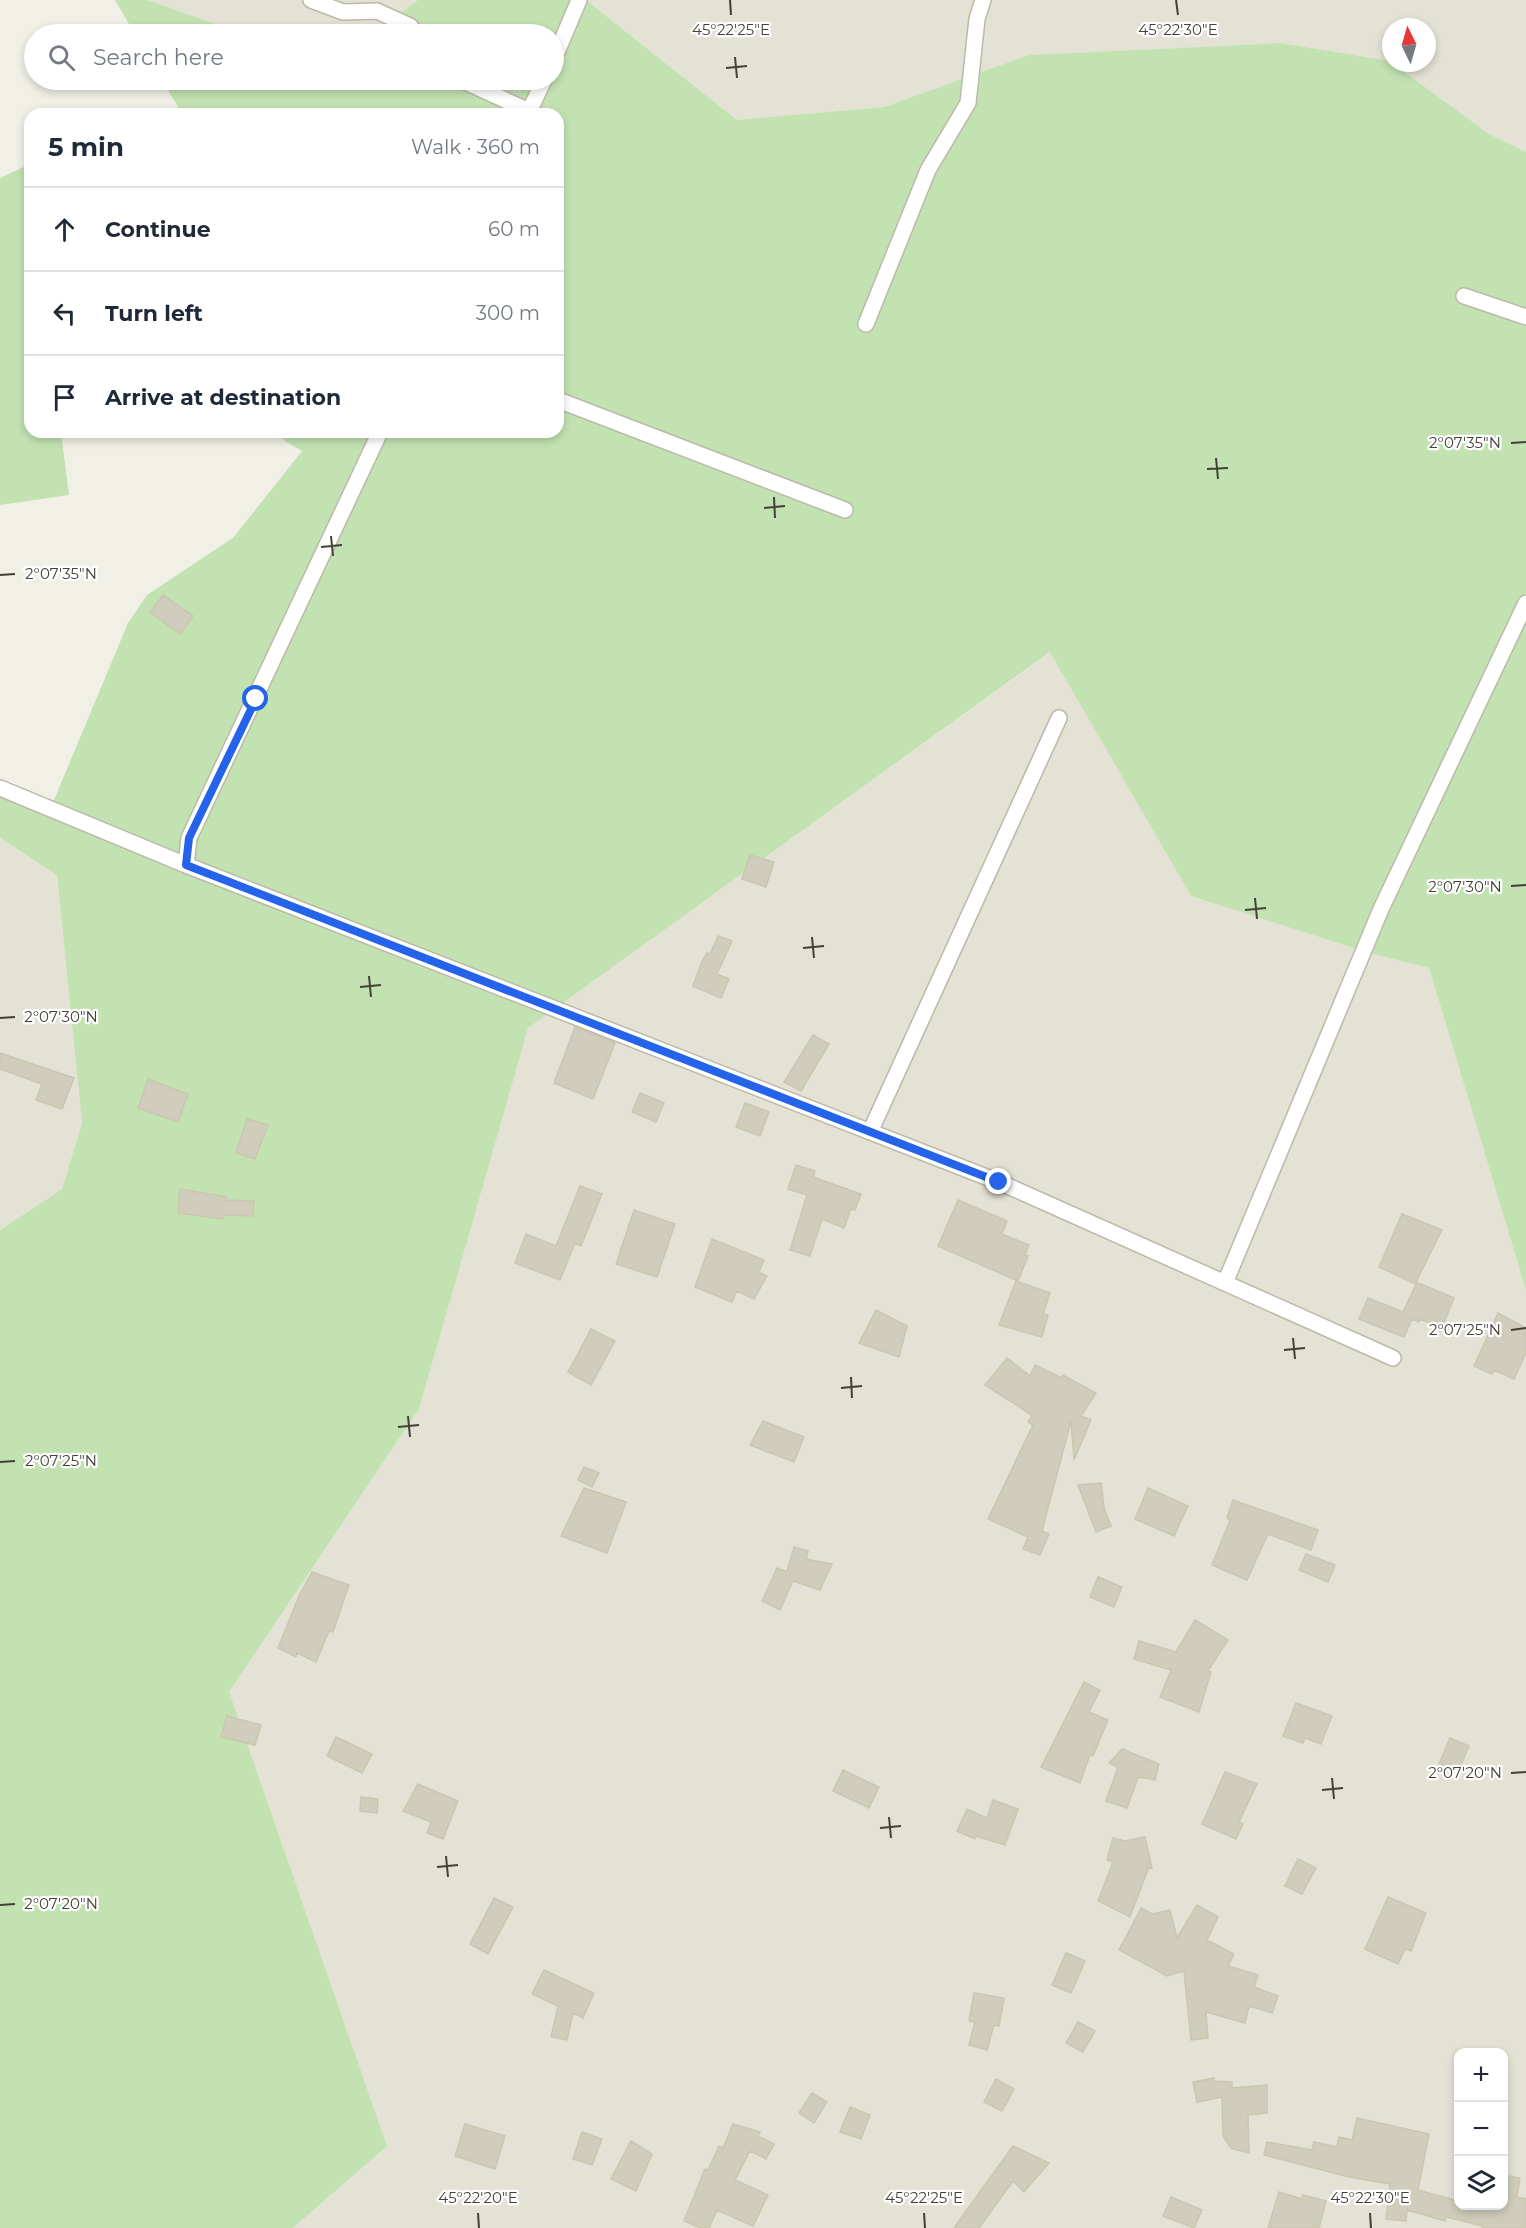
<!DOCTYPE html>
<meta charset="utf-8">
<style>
:root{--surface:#fff;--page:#f6f6f7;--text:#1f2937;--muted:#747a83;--line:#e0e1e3}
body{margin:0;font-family:Montserrat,sans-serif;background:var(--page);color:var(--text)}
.controls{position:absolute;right:18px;bottom:18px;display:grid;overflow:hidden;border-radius:12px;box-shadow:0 3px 9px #0003}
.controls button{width:54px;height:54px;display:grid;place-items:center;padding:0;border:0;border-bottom:2px solid var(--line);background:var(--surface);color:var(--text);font:30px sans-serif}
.compass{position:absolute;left:1382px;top:18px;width:54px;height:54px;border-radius:50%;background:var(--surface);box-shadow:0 3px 9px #0003;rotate:355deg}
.stop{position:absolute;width:18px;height:18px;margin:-14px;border:4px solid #2563eb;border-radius:50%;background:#fff}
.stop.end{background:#2563eb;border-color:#fff;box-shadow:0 2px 6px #0008}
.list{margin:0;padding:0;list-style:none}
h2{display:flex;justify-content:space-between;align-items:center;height:78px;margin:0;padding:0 24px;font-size:26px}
h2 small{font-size:20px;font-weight:400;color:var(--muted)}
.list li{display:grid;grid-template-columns:39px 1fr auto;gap:18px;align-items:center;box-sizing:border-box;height:84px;padding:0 24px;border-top:2px solid var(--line)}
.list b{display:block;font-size:22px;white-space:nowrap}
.list em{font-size:20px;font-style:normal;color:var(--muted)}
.icon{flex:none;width:33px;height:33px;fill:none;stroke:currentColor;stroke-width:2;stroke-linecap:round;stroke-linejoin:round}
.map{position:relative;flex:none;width:1526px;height:2228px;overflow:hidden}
.search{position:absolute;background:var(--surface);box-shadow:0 3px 9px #0003;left:24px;top:24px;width:540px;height:66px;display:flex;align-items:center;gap:15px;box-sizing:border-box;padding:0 21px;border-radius:33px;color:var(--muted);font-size:22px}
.panel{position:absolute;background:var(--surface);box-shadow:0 3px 9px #0003;left:24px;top:108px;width:540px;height:330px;border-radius:18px}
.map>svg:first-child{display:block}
.residential{fill:#e4e2d4;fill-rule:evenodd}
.green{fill:#c3e2b2}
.building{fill:#d1cdbc;stroke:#cbc6b0;stroke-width:1.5}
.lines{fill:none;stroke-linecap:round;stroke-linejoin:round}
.minor-casing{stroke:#bbb9a9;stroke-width:18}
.minor{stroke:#fff;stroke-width:15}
.route{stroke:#2563eb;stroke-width:8}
.ticks{fill:none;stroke:#434036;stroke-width:2}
.ticks-label{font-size:15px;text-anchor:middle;fill:#434036;stroke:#fff;stroke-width:4.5;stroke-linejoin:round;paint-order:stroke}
</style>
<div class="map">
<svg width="1526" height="2228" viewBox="0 0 1526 2228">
<rect width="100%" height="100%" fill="#f1f0e6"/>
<!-- residential -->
<path class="residential" d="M148 0H418L371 34H243Z
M586 0H1526V152L1489 134 1393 63H1427V27H1391V62L1280 43 1030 55 884 107 737 120Z
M1051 652 1191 896 1369 953 1429 968 1523 1279 1526 1290V2228H293L387 2146 228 1693 419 1409 527 1028ZM1458 2052H1504V2206H1458Z
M0 838 57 875 82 1123 62 1189 0 1230Z"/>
<!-- green -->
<path class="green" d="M115 0H148L243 34H135Z
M418 0H586L737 120 884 107 1029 55 1280 43 1390 61 1489 134 1526 152V1290L1429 968 1369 953 1191 896 1050 652 528 1028 419 1409 229 1692 387 2146 293 2228H0V1230L62 1189 82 1123 57 875 0 838V796L36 805 54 800 128 623 147 595 233 538 302 451 283 440 286 432H558V114H170L178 107 162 80H554V34H371Z
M30 164V432H61L69 495 0 505V178Z"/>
<!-- building -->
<path class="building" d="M163 595 193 616 180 634 150 612Z
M750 855 774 862 766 887 742 879Z
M718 936 732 941 717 974 729 979 721 998 693 986 702 961 707 953 710 954Z
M575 1027 615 1043 593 1099 554 1083Z
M813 1035 829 1044 801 1091 784 1082Z
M0 1053 74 1078 62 1109 36 1100 42 1084 0 1069Z
M148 1079 188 1094 178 1122 138 1108Z
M640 1093 664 1103 656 1122 632 1112Z
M745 1103 769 1112 760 1136 736 1127Z
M247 1119 268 1125 255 1159 236 1153Z
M796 1165 815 1171 813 1177 861 1194 855 1210 851 1209 844 1228 822 1219 810 1256 790 1250 807 1195 788 1189Z
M580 1186 602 1194 581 1246 575 1243 560 1280 515 1263 526 1234 556 1246Z
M180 1189 226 1197V1200L254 1201 253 1216 224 1215 223 1219 178 1213Z
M958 1200 1007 1221 1002 1234 1029 1245 1025 1255 1028 1256 1018 1281 938 1246Z
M634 1210 675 1224 657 1277 616 1264Z
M1402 1214 1442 1230 1416 1282 1454 1298 1442 1328 1420 1319 1419 1322 1412 1319 1404 1337 1359 1319 1368 1298 1403 1312 1416 1284 1379 1267Z
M712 1239 764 1260 759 1272 767 1276 754 1299 737 1291 732 1302 695 1287Z
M1016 1281 1050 1293 1043 1314 1048 1315 1042 1337 999 1325Z
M876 1310 907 1326 899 1357 859 1343Z
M1498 1313 1526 1328V1353L1514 1379 1494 1370 1492 1374 1474 1366Z
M591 1329 615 1341 591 1385 568 1372Z
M1007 1358 1030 1376 1035 1365 1062 1378 1063 1375 1096 1393 1081 1416 1091 1420 1074 1460 1071 1421 1042 1531 1049 1534 1040 1555 1023 1549 1028 1537 988 1519 1033 1425 1028 1422 1032 1415 985 1385Z
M763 1421 804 1437 794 1462 750 1445Z
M584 1467 599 1473 592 1487 578 1480Z
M1101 1483 1104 1508 1111 1526 1096 1532 1078 1485Z
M584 1488 626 1502 607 1553 561 1536Z
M1148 1488 1188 1506 1174 1536 1135 1519Z
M1233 1500 1318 1530 1311 1550 1268 1534 1247 1580 1212 1565 1230 1520 1227 1518Z
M794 1547 808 1551 806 1559 832 1564 820 1590 793 1581 780 1610 762 1601 777 1568 787 1572Z
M1306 1554 1335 1565 1328 1582 1299 1570Z
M312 1572 349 1585 333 1632 329 1631 316 1662 297 1653 296 1657 278 1648 299 1596Z
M1098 1577 1122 1587 1114 1607 1090 1597Z
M1195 1620 1228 1640 1208 1671 1211 1672 1199 1712 1160 1697 1171 1670 1134 1659 1139 1641 1176 1652Z
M1084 1682 1100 1690 1089 1712 1108 1720 1093 1756 1090 1755 1080 1783 1041 1767Z
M1296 1703 1332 1716 1321 1744 1305 1738 1303 1743 1283 1736Z
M227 1716 261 1725 255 1745 221 1737Z
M336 1737 372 1754 362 1773 327 1756Z
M1450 1738 1469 1746 1458 1772 1439 1764Z
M1122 1749 1159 1764 1155 1780 1138 1777 1127 1808 1106 1801 1118 1767 1109 1763Z
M843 1770 879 1787 869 1808 833 1791Z
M1225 1772 1257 1784 1239 1822 1243 1824 1236 1839 1202 1824Z
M418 1784 458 1801 443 1839 427 1833 431 1822 403 1811Z
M361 1797 378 1799 377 1813 360 1811Z
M993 1800 1018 1809 1005 1845 976 1836 975 1839 957 1831 967 1809 987 1818Z
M1145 1837 1152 1868 1148 1869 1130 1917 1098 1901 1113 1862 1107 1860 1113 1838 1125 1841Z
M1298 1859 1316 1868 1302 1894 1285 1886Z
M1388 1897 1426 1913 1411 1951 1405 1949 1398 1964 1365 1949Z
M494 1898 513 1907 488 1954 470 1944Z
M1197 1905 1218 1917 1207 1940 1234 1954 1228 1966 1258 1975 1254 1987 1278 1996 1272 2013 1249 2006 1245 2023 1206 2012 1208 2038 1191 2040 1184 1971 1167 1976 1119 1950 1141 1908 1152 1914 1170 1910 1177 1938Z
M1066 1953 1085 1961 1071 1993 1052 1985Z
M544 1970 594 1993 583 2018 573 2013 567 2040 551 2037 558 2006 532 1994Z
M974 1993 1004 1998 999 2026 994 2025 987 2050 969 2045 975 2022 969 2021Z
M1078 2022 1095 2031 1083 2052 1066 2043Z
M1214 2078V2081L1232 2082V2088L1267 2085V2113L1248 2115 1249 2153 1231 2148 1223 2136 1222 2097 1197 2102 1193 2082Z
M996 2079 1014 2089 1002 2111 984 2102Z
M812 2093 827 2102 814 2123 799 2113Z
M850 2107 870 2115 861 2139 840 2132Z
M1357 2118 1429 2134 1418 2190 1458 2201V2205H1503V2175L1520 2178 1517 2197 1526 2199V2228H1483V2226L1446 2217 1445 2221 1407 2210 1406 2221 1386 2219 1390 2184 1349 2177 1264 2155 1267 2142 1312 2150 1314 2142 1337 2147 1339 2137 1352 2140Z
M465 2124 505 2136 495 2169 455 2156Z
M733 2124 760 2132 758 2136 774 2144 766 2159 750 2151 735 2180 768 2195 753 2226 717 2210 709 2228H701L684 2221 705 2169 708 2170 719 2146 723 2148Z
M582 2132 602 2139 592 2165 573 2159Z
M631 2141 652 2154 636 2191 611 2179Z
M1013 2146 1049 2163 1024 2192 1013 2181 979 2228H954Z
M1279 2192 1302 2199 1303 2195 1326 2201 1319 2228H1268Z
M1171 2197 1202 2210 1194 2228 1163 2216Z"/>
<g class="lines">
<defs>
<path id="minor" d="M311 0 343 12 377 11 410 26 416 34
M554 59 579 0
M461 80 529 111
M528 114 544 80
M1464 296 1526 317
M866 324 928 170 968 103 977 19 983 0
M558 400 845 510
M380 432 189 838 186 865 999 1182 1393 1358
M0 788 186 865
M870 1132 1059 718
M1225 1283 1381 909 1526 603"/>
</defs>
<!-- minor casing -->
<use href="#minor" class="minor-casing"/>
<!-- minor -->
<use href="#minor" class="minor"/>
</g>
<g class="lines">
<!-- route -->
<path class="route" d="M256 699 189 838 186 865 999 1182"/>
</g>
<!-- ticks -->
<path class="ticks" d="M730 0 731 15M1176 0 1178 15M735 57 737 78M726 68 747 66M1511 443 1526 442M1216 458 1218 479M1207 469 1228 468M774 497 775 518M764 508 785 506M331 536 333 556M321 547 342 545M0 575 15 574M1511 886 1526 885M1255 898 1257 919M1245 910 1266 908M812 937 814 958M803 948 824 946M369 976 371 997M360 987 381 985M0 1018 15 1017M1511 1330 1526 1328M1293 1338 1295 1359M1284 1350 1305 1348M851 1377 852 1398M841 1388 862 1386M408 1416 410 1437M398 1427 419 1425M0 1462 15 1461M1511 1773 1526 1772M1332 1778 1334 1799M1322 1790 1343 1788M889 1817 891 1838M880 1828 901 1826M446 1856 448 1877M437 1867 458 1865M0 1905 15 1904M478 2213 479 2228M924 2213 925 2228M1370 2213 1371 2228"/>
<g class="ticks-label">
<text x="731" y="35">45°22'25"E</text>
<text x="1178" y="35">45°22'30"E</text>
<text x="1465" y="448">2°07'35"N</text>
<text x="61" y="579">2°07'35"N</text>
<text x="1465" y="892">2°07'30"N</text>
<text x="61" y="1022">2°07'30"N</text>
<text x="1465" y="1335">2°07'25"N</text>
<text x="61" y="1466">2°07'25"N</text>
<text x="1465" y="1778">2°07'20"N</text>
<text x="61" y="1909">2°07'20"N</text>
<text x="478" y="2203">45°22'20"E</text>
<text x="924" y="2203">45°22'25"E</text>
<text x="1370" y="2203">45°22'30"E</text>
</g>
</svg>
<div class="controls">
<button>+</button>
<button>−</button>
<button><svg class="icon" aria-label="layers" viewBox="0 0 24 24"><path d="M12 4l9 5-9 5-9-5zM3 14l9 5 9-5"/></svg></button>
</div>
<svg class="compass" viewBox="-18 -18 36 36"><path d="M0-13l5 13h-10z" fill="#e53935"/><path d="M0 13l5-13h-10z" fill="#747a83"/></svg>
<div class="stop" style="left:256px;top:699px"></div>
<div class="stop end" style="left:999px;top:1182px"></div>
<div class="search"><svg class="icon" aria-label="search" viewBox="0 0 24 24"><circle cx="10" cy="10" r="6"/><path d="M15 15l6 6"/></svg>Search here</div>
<section class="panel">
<h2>5 min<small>Walk · 360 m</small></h2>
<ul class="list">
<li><svg class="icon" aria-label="ahead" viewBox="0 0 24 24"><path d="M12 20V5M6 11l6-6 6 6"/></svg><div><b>Continue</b></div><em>60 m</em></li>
<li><svg class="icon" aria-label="left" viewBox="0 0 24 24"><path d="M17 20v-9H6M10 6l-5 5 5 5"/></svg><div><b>Turn left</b></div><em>300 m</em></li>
<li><svg class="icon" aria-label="arrive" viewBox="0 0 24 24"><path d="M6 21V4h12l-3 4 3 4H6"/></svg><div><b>Arrive at destination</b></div></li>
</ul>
</section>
</div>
